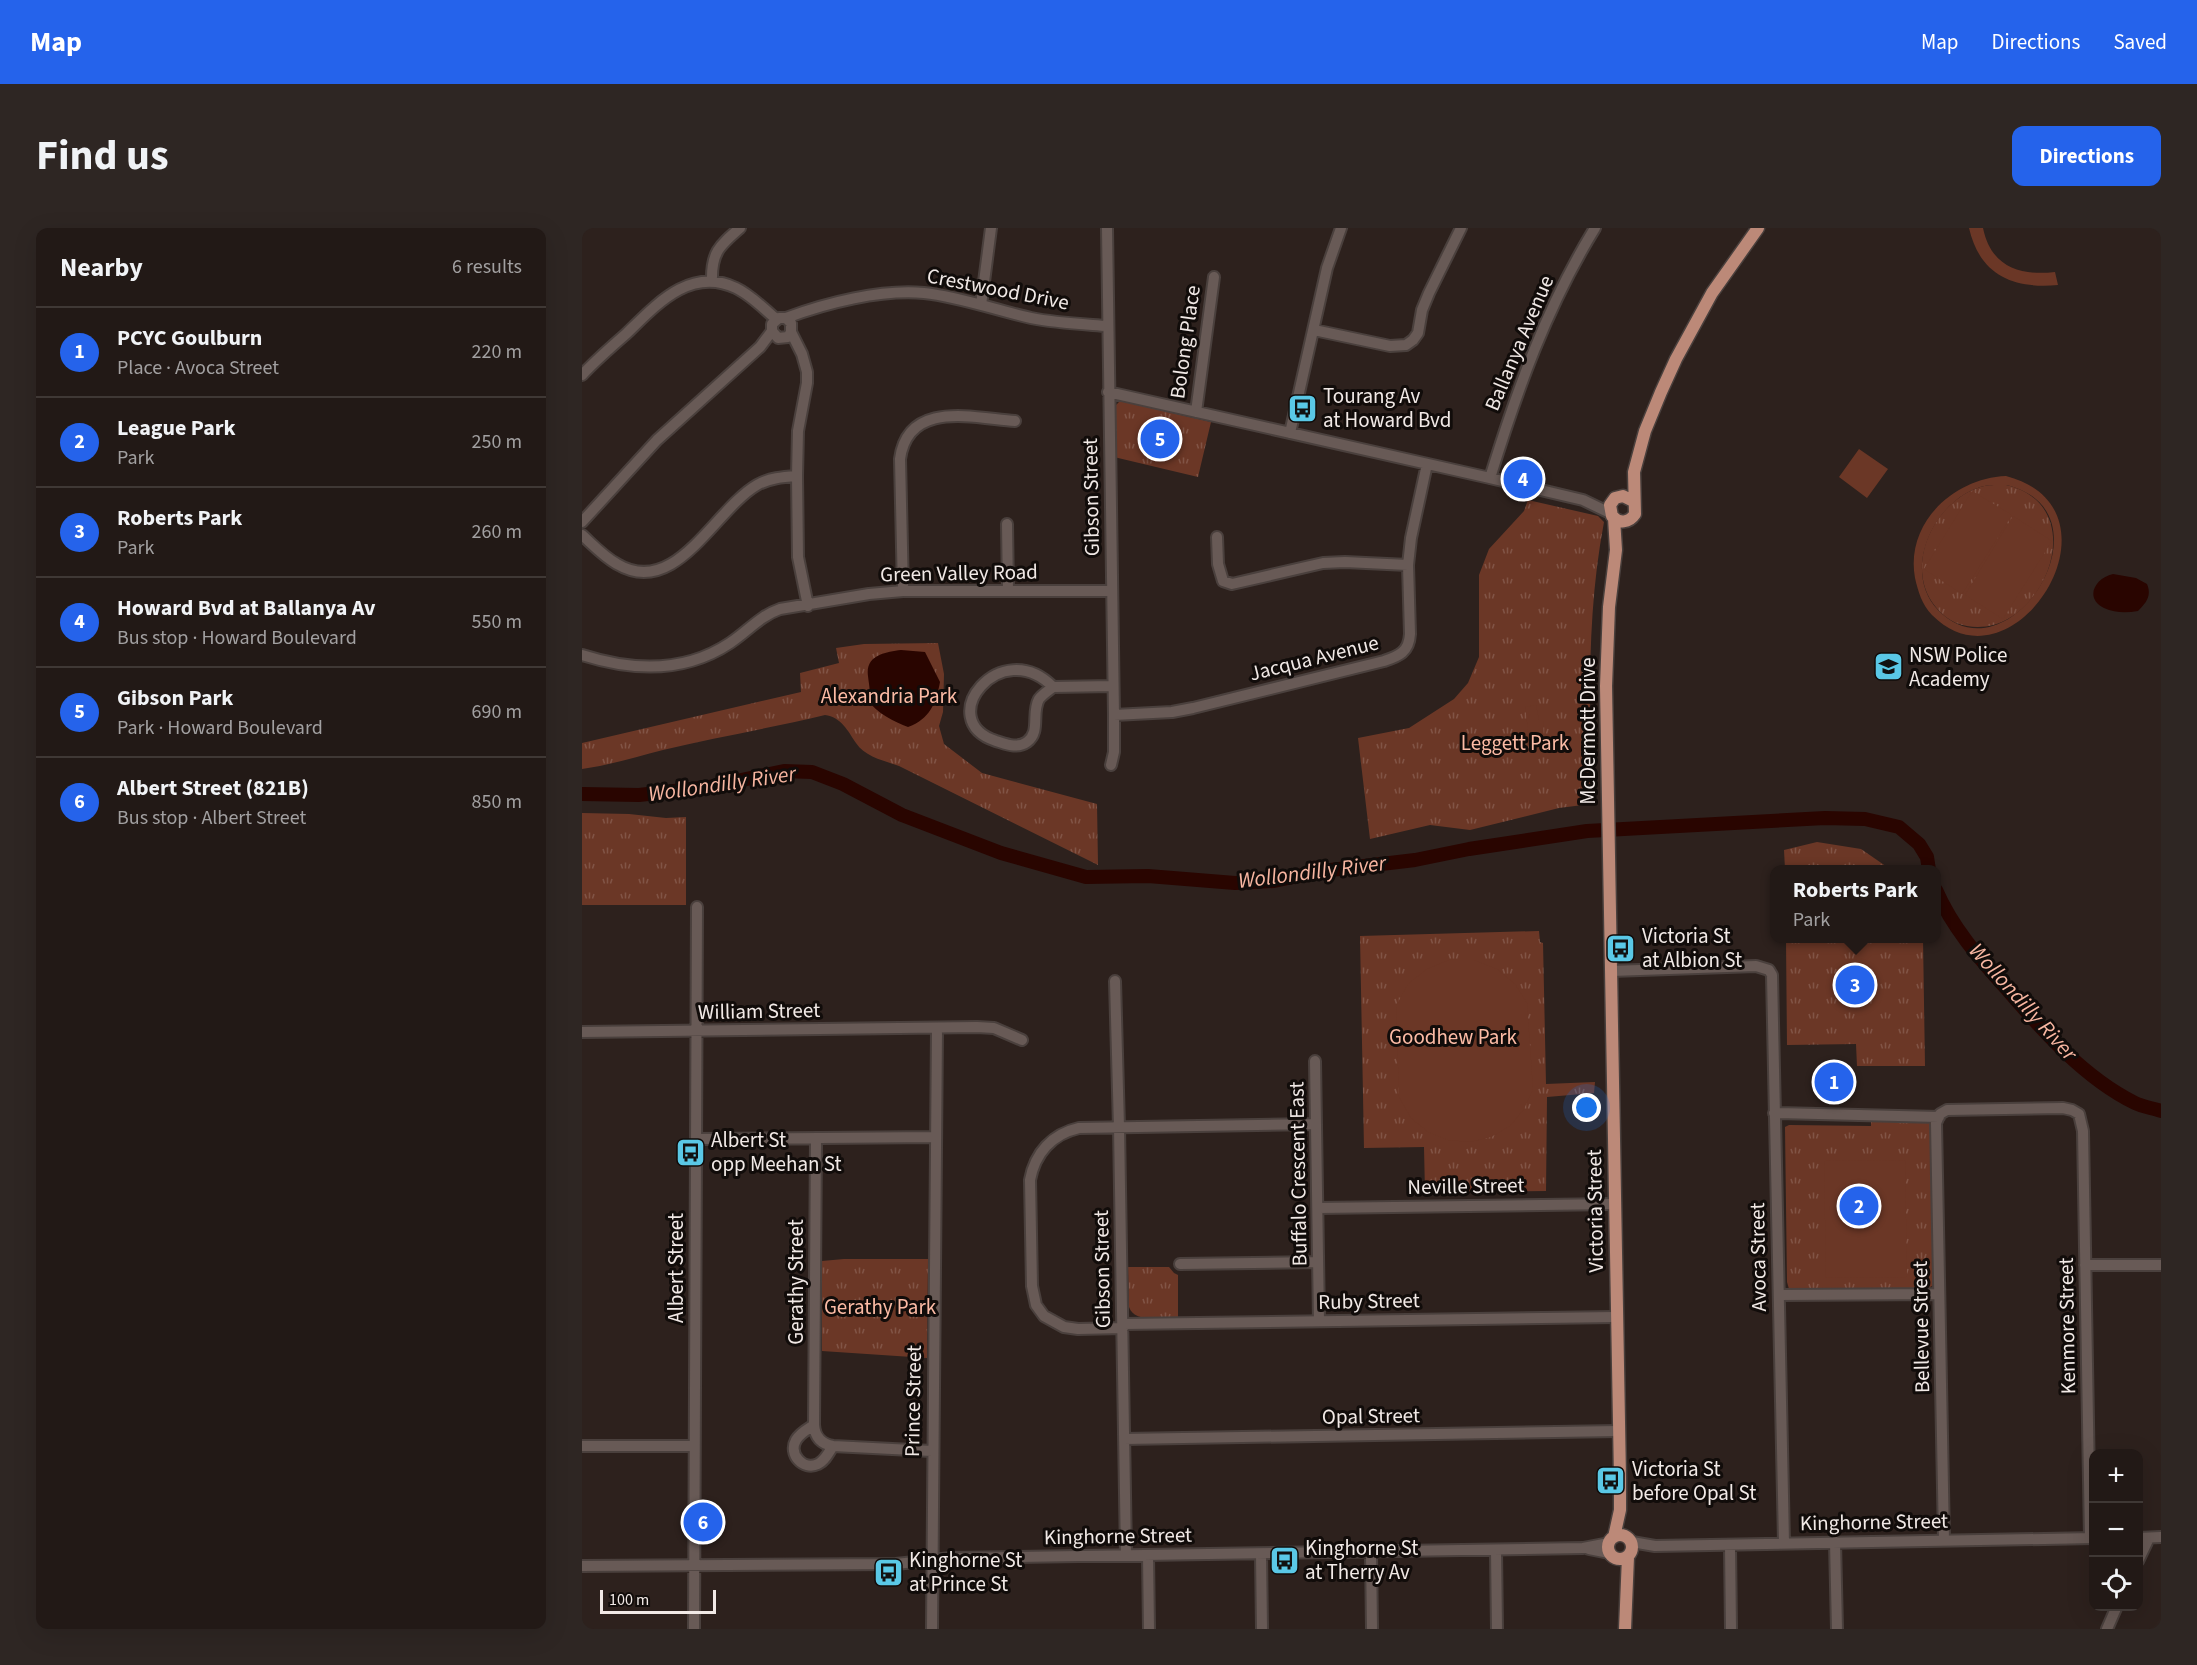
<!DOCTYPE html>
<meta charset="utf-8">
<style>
:root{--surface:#221916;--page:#2e2623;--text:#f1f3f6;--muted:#a2a0a1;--line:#3f3835;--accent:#2563eb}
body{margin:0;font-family:"Source Sans 3",sans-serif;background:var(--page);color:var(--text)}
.controls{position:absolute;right:18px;bottom:18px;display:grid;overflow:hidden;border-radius:12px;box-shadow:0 6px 24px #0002}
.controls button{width:54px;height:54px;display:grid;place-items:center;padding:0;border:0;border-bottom:2px solid var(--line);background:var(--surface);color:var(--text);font:30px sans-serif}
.scale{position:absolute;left:18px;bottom:15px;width:116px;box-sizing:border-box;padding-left:6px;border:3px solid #f1e9e6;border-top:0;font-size:16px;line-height:21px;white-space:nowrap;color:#f1e9e6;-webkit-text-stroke:4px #110c0a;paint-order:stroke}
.you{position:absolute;left:1005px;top:880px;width:21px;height:21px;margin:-15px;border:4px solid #fff;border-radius:50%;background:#1a73e8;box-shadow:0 0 0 9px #1a73e833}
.badge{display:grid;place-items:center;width:39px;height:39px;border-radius:50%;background:var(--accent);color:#fff;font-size:20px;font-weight:700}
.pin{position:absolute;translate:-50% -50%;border:3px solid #fff;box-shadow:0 2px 6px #0006}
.popup{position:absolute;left:1188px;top:637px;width:171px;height:78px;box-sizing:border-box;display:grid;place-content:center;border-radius:12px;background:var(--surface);filter:drop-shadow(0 2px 4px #0005);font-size:20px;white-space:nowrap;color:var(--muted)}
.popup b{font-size:22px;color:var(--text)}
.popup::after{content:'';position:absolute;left:50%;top:100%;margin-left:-12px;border:12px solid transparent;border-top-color:var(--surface)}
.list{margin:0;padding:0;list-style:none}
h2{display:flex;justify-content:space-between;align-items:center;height:78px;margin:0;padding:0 24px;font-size:26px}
h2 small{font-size:20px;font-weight:400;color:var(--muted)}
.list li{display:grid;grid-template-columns:39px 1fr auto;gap:18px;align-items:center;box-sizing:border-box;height:90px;padding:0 24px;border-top:2px solid var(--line)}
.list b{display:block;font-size:22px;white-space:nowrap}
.list p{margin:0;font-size:20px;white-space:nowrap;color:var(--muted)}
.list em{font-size:20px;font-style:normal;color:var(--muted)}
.icon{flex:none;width:33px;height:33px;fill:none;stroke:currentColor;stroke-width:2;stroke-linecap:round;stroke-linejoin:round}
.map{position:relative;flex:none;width:1579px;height:1401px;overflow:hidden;border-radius:12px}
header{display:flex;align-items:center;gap:36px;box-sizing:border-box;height:84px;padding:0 30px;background:var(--accent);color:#fff}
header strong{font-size:28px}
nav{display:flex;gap:33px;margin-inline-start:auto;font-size:21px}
.intro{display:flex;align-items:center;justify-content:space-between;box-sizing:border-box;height:144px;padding:0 36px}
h1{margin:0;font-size:42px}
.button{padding:15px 27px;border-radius:12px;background:var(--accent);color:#fff;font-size:21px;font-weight:700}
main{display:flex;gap:36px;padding:0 36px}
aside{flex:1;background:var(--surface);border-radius:12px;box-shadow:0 6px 24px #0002}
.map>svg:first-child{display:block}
.grass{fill:url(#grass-tufts)}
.garden{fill:#6b3726;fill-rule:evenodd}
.water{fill:#290500}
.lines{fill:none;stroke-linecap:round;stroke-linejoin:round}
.river{stroke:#290500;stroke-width:14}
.minor-casing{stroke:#4a403d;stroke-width:14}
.major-casing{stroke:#4a403d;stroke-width:15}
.minor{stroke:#685a56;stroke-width:10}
.major{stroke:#bc8978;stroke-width:12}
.labels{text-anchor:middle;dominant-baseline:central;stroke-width:6;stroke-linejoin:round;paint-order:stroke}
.street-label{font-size:21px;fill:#f1e9e6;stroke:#110c0a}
.poi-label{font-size:21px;fill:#f1e9e6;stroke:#110c0a;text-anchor:start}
.park-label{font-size:21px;fill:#fcbba5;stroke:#110c0a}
.water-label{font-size:22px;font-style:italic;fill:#f8b6a1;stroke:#110c0a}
</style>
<header>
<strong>Map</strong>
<nav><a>Map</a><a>Directions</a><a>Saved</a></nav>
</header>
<div class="intro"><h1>Find us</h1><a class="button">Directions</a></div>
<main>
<aside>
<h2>Nearby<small>6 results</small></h2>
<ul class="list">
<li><span class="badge">1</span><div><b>PCYC Goulburn</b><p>Place · Avoca Street</p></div><em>220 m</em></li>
<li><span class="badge">2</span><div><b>League Park</b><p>Park</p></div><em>250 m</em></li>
<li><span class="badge">3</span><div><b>Roberts Park</b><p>Park</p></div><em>260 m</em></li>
<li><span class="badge">4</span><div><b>Howard Bvd at Ballanya Av</b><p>Bus stop · Howard Boulevard</p></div><em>550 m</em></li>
<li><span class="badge">5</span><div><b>Gibson Park</b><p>Park · Howard Boulevard</p></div><em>690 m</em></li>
<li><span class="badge">6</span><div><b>Albert Street (821B)</b><p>Bus stop · Albert Street</p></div><em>850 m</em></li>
</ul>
</aside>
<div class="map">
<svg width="1579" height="1401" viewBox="0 0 1579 1401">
<defs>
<pattern id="grass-tufts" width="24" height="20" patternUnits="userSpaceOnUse" patternTransform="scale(1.5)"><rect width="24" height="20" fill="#6b3726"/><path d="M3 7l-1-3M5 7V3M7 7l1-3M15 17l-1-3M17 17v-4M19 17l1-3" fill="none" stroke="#815446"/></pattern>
</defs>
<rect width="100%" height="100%" fill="#2d211d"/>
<!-- grass -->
<path class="grass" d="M537 174H543L629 194 616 249 532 229V179Z
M1424 257C1519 279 1454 425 1374 395 1365 391 1356 383 1350 374 1324 335 1352 277 1393 261 1403 256 1413 257 1424 257Z
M946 272 1016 288 1022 294C1004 389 1008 480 1009 576L977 580 888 602 848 597 788 611 776 510 827 500 872 471 886 455 897 429V347L907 321 942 283Z
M356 415 362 446 361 484 357 498 362 516 400 545 515 576 516 637 317 538C303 533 283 529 274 515 266 503 259 489 243 487 189 500 135 509 81 522 54 529 28 537 0 541V515L219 464 218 445 257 435 254 420 282 416Z
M0 585 47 586 84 590 104 589V677H0Z
M1235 614 1279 621 1308 641H1203L1202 622Z
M957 703 958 714 961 715 964 856 1013 854 1012 865 965 869 964 963 843 964 842 919 782 920 778 708Z
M1204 711H1341L1343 838H1275L1274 816 1205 817Z
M1289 890 1350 892 1352 1053 1350 1058 1342 1062 1214 1064 1207 1061 1205 1054 1203 899 1207 897 1289 898Z
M262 1031H346L345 1130 240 1123V1033Z
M546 1039H587L592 1045 596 1047V1089C581 1089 553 1096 547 1079Z"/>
<!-- garden -->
<path class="garden" d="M1387 0H1401C1409 39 1438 48 1473 44L1476 57C1432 61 1398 48 1387 0Z
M1277 221 1306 241 1285 270 1257 249Z
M1424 248C1551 281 1432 470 1350 387 1340 377 1336 363 1333 350 1323 295 1372 250 1424 248ZM1424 257C1535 283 1428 456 1356 382 1320 344 1350 278 1393 261 1403 256 1413 257 1424 257Z
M1390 263 1430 287 1380 366 1342 341Z
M1431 288 1470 313 1421 391 1383 367Z
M954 477 957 492H961L962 515 958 517 949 515C944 502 946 492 943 479Z
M867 732H892L915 741 933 756 945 775 951 861 942 881 928 898 909 909 888 914 866 912 846 904 829 890 817 869 814 778 826 756 845 741Z
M1323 932 1325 1049 1244 1050 1242 933Z"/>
<!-- water -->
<path class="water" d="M1531 346 1554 350 1565 356C1570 368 1564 375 1556 383 1544 385 1533 385 1522 380 1502 370 1513 350 1531 346Z
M319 422 343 424 358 454C354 475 348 491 326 499 313 494 294 485 286 472 289 462 287 458 286 448 283 427 304 424 319 422Z"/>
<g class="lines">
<!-- river -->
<path class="river" d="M0 566 57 567 127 559 202 543 230 544 261 556 320 587 419 625 504 649 566 648 653 655 692 653 740 643 833 632 887 621 1005 603 1243 590 1283 591 1317 599 1337 616 1345 629 1347 642
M1354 662C1370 699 1397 730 1423 759 1459 801 1502 850 1553 875 1561 879 1571 880 1579 883"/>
<defs>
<path id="minor" d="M525 0 532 487V524L529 537
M130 54C129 25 137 18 158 0
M399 77 409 0
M204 90C244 75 299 61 342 65 379 69 413 82 449 90 474 95 500 96 526 98
M732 102 808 118 824 117 831 112 836 105 840 82 847 65 879 0
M209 104 206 109 196 110 190 103V96L197 90H204L209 95V104L220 126 225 144V155L216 203 215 248 216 329 226 378
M0 147C14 132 29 119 44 106 74 77 108 38 154 60 169 67 182 81 194 91
M526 164 908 250 1001 272 1028 285
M614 184 632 49
M708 205 745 40 759 0
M908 250C935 162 965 78 1013 0
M0 294 75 212 178 119 190 103
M425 296 426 363
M0 307C11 317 22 329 35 336 94 371 132 282 175 257 187 250 201 249 215 248
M635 309 636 336 641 353 650 356 741 335 763 334 826 337
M321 363 318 231C326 172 391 190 433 193
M0 427C50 443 103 445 148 415 166 403 178 388 198 381L287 366 321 363H530
M471 459C466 463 461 466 457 471 449 485 459 504 445 514 435 521 424 516 414 513 350 492 419 406 471 459L531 458
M532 487 590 484 611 480 802 433C817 428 827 424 828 406L826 337 829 310 845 236
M1029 743 1174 738 1187 742 1190 747 1202 1315
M533 753 537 899 544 1327
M0 804 395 799 412 800 440 812
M733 833 737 1093
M1192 885 1357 889
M234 910 232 1197C233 1210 240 1216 251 1218L350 1223
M114 911 353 909
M736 980 1033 976
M598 1036 736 1034
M1503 1037H1579
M1197 1067 1357 1066
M541 1096 1034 1089
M541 1100 496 1101 482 1099 462 1088 454 1077 450 1058 448 952C453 925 470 906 497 900L734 896
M232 1197C226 1201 218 1205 214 1212 206 1226 221 1243 236 1236 243 1233 247 1224 251 1218
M542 1211 1036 1203
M0 1218H112
M1556 1310 1579 1309
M1362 1312 1354 895 1358 886 1365 882 1481 880 1490 882 1497 886 1501 903 1508 1310
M1050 1314 1073 1318 1512 1310
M1253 1314 1255 1401
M1148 1317 1149 1401
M1007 1321 1027 1325
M914 1322 915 1401
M789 1324 790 1401
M679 1326 680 1401
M566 1327 567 1401
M1556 1333 1567 1310
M0 1338 314 1336 369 1330 1001 1320 1027 1315
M112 1401 115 679
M350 1401 355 801
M1525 1401 1535 1378"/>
<path id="major" d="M1051 273 1041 268 1033 270 1028 277 1030 288C1037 296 1047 295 1053 286L1052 244 1063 203 1079 164 1094 131 1130 65 1176 0
M1032 290 1034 322 1027 379 1024 458 1038 1250V1282L1032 1309
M1026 1319a12 12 0 1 1 24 0a12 12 0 1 1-24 0Z
M1043 1401 1046 1329"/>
</defs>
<!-- minor casing -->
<use href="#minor" class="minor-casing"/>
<!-- major casing -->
<use href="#major" class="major-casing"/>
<!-- minor -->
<use href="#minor" class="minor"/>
<!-- major -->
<use href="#major" class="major"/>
</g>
<!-- icons -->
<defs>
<symbol id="bus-square" viewBox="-11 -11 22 22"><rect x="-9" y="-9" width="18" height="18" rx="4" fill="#5ac8e6" stroke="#110c0a"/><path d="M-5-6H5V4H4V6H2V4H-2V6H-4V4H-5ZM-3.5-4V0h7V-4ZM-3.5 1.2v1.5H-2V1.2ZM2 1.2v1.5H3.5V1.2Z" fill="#111"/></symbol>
<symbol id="university-square" viewBox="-11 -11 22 22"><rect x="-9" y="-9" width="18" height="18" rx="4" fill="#5ac8e6" stroke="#110c0a"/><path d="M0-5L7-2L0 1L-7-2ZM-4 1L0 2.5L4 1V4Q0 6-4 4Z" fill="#111"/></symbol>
</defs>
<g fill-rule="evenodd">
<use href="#bus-square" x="704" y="164" width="33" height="33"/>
<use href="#university-square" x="1290" y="422" width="33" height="33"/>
<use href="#bus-square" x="1022" y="704" width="33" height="33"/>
<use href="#bus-square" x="92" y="908" width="33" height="33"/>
<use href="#bus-square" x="1012" y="1236" width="33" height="33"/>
<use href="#bus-square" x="686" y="1316" width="33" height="33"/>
<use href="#bus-square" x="290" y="1328" width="33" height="33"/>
</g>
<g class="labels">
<!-- street labels -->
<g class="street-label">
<text transform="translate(416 61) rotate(11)">Crestwood Drive</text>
<text transform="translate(603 114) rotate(-82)">Bolong Place</text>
<text transform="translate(937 115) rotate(-67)">Ballanya Avenue</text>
<text transform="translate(509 269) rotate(-91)">Gibson Street</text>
<text transform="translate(377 345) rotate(-1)">Green Valley Road</text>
<text transform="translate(732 430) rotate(-14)">Jacqua Avenue</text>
<text transform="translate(1006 503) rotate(-90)">McDermott Drive</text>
<text transform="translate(177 783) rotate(-1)">William Street</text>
<text transform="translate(716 946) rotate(-91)">Buffalo Crescent East</text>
<text transform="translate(884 958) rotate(-1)">Neville Street</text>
<text transform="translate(1013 983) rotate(-91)">Victoria Street</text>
<text transform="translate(1176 1029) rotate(-91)">Avoca Street</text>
<text transform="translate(94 1040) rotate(-90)">Albert Street</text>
<text transform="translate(520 1041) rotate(-91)">Gibson Street</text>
<text transform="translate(214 1054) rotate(-90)">Gerathy Street</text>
<text transform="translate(787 1073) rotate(-1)">Ruby Street</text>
<text transform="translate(1485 1098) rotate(-91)">Kenmore Street</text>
<text transform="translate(1339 1099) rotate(-91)">Bellevue Street</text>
<text transform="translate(331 1173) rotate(-89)">Prince Street</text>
<text transform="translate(789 1188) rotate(-1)">Opal Street</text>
<text transform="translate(1292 1294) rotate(-1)">Kinghorne Street</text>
<text transform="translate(536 1308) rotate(-1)">Kinghorne Street</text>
</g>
<!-- poi labels -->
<g class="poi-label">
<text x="741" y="168">Tourang Av<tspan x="741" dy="24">at Howard Bvd</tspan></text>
<text x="1327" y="427">NSW Police<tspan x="1327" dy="24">Academy</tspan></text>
<text x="1060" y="708">Victoria St<tspan x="1060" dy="24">at Albion St</tspan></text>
<text x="129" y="912">Albert St<tspan x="129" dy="24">opp Meehan St</tspan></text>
<text x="1050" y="1241">Victoria St<tspan x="1050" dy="24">before Opal St</tspan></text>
<text x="723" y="1320">Kinghorne St<tspan x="723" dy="24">at Therry Av</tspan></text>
<text x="327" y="1332">Kinghorne St<tspan x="327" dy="24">at Prince St</tspan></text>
</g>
<!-- park labels -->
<g class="park-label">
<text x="307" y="468">Alexandria Park</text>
<text x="933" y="515">Leggett Park</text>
<text x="871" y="809">Goodhew Park</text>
<text x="298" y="1079">Gerathy Park</text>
</g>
<!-- water labels -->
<g class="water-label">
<text transform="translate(140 556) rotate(-8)">Wollondilly River</text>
<text transform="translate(730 644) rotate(-7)">Wollondilly River</text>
<text transform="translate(1441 774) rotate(48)">Wollondilly River</text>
</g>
</g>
</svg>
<div class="controls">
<button>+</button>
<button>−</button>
<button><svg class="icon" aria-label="locate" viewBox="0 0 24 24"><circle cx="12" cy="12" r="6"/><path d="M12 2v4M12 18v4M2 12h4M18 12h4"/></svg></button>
</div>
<div class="scale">100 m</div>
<div class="you"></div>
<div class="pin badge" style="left:1252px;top:854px">1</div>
<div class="pin badge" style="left:1277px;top:978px">2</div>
<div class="pin badge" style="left:1273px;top:757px">3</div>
<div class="popup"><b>Roberts Park</b>Park</div>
<div class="pin badge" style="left:941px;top:251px">4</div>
<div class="pin badge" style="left:578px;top:211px">5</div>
<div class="pin badge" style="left:121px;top:1294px">6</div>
</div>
</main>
